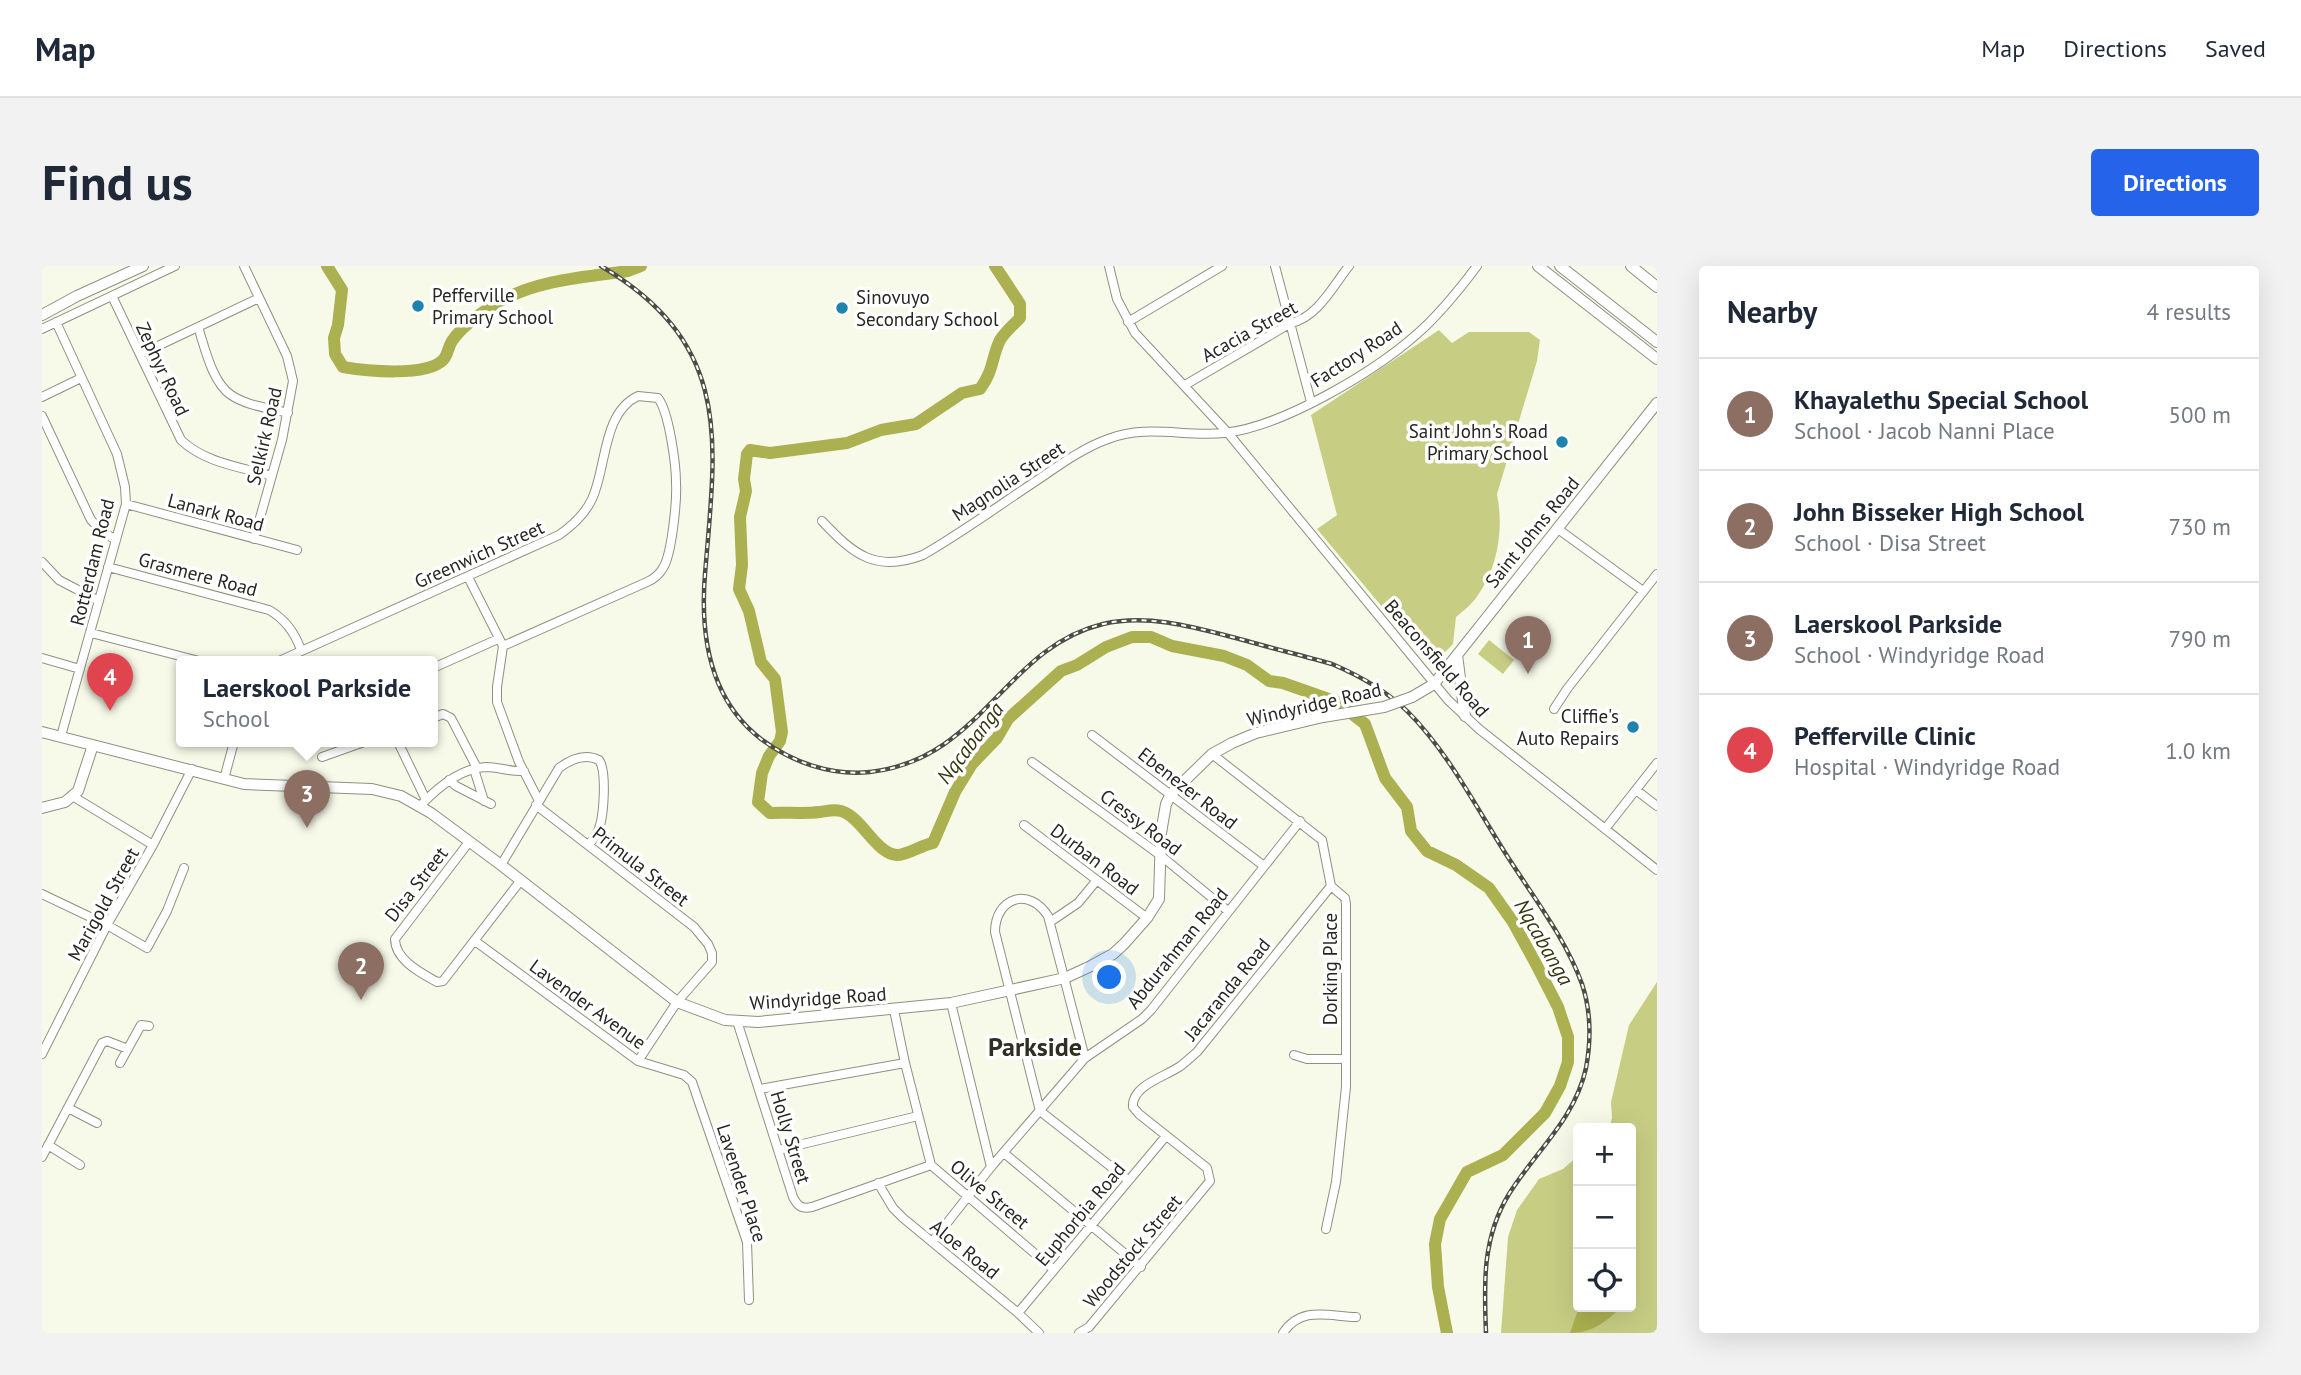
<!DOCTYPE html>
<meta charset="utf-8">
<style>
:root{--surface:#fff;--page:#f2f2f3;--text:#1f2937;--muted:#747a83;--line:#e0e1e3;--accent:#2563eb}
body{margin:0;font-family:"PT Sans",sans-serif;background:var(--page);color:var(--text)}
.controls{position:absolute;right:21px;bottom:21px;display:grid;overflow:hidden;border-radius:7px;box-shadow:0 7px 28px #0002}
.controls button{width:63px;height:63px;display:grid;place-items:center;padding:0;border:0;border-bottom:2px solid var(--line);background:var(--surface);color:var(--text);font:35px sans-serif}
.you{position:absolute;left:1068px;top:712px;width:24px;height:24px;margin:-18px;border:5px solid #fff;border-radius:50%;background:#1a73e8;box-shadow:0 0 0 10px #1a73e833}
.badge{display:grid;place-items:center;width:46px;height:46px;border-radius:50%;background:var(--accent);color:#fff;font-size:23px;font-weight:700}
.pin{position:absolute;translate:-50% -58px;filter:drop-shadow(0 2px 4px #0008)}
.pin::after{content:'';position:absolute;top:37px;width:24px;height:21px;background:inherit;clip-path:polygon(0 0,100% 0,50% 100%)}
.popup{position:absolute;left:134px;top:390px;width:262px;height:91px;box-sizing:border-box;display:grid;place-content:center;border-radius:7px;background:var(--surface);filter:drop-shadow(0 2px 5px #0005);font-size:23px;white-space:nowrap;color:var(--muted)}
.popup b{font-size:26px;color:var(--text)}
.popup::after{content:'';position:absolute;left:50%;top:100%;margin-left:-14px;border:14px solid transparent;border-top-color:var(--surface)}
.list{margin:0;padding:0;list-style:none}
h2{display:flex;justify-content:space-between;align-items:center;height:91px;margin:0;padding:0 28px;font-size:30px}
h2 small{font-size:23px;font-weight:400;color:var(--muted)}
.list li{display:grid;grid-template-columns:46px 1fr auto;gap:21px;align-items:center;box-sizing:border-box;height:112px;padding:0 28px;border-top:2px solid var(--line)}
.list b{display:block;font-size:26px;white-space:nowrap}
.list p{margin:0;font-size:23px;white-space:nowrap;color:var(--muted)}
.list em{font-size:23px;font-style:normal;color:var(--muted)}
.icon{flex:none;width:38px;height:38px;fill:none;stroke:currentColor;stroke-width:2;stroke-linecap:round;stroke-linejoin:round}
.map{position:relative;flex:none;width:1615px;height:1067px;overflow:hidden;border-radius:7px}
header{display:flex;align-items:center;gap:42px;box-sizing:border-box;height:98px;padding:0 35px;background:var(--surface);border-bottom:2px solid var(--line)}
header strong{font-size:33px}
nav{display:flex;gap:38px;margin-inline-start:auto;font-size:24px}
.intro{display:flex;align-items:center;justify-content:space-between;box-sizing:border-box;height:168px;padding:0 42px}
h1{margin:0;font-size:49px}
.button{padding:18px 32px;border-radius:7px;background:var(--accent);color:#fff;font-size:24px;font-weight:700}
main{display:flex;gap:42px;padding:0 42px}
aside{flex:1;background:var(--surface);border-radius:7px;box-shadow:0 7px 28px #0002}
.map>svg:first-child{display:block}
.green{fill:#c8cd84}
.water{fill:#abb050}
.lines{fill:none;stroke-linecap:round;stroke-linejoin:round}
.river{stroke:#abb050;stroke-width:12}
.street-casing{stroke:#8e9080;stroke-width:10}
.secondary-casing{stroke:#8e9080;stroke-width:12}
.street{stroke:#fff;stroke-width:8}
.secondary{stroke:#fff;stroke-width:10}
.rail-casing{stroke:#4c4d45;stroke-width:4.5}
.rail{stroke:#fff;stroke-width:2;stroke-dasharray:5;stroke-linecap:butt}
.secondary-bridge-casing{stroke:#8e9080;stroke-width:12;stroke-linecap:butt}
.secondary-bridge{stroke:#fff;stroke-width:10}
.poi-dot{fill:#1e84ae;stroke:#fff;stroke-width:2.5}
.labels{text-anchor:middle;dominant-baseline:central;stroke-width:7;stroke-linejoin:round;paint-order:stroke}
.poi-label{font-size:19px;fill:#262721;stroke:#fff;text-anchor:start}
.street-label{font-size:19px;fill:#262721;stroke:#fff}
.water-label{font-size:21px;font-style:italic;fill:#34360c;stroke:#fff}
.district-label{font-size:26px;font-weight:bold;fill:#2e2f22;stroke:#fff}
</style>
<header>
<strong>Map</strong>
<nav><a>Map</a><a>Directions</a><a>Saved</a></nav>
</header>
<div class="intro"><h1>Find us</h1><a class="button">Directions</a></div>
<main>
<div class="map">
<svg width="1615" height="1067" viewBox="0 0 1615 1067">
<rect width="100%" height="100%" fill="#f8fae9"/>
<!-- green -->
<path class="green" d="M1397 64 1410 77 1427 66H1487L1498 74 1495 95 1455 228C1462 264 1456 302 1434 332 1429 339 1421 345 1414 351L1411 378 1398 391H1382L1275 263 1295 249 1269 149Z
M1447 374 1472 394 1461 408 1436 388Z
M1615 716V1067H1459L1466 971 1475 944 1497 913 1521 903 1536 890V1041H1589V862H1567L1570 852 1569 836 1587 759Z"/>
<!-- water -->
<path class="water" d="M1537 1041H1579C1564 1056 1550 1067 1528 1067Z"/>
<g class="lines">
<!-- river -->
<path class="river" d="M285 0 300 24 296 59 292 72 293 88 301 101C324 105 384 111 401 94 406 89 406 81 410 75 421 59 439 47 455 37 494 14 542 11 586 5L599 0
M953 0 978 38V52C971 59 963 66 958 74 949 93 952 104 938 123L920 127 874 158 839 164 805 177 728 187 708 184 705 188 702 213 704 225 698 251 700 299 697 323 707 345 719 396 733 413 740 466 738 475 727 490 720 507 716 536 728 547C744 546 761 548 778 546 786 545 791 543 799 545 820 551 834 588 855 589 866 589 879 579 891 577L913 526 930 498 955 472 966 453 1019 405 1035 399 1064 381 1090 371H1109L1130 380 1182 390 1205 399 1227 415 1241 417 1295 436 1323 458 1343 512 1365 541 1369 565 1385 585 1414 599 1447 622 1471 656 1494 698 1516 741 1526 771V796L1518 820 1503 847 1461 889 1425 906 1398 953 1393 978 1396 1021 1405 1067"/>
<defs>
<path id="street" d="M202 0 245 90 251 115 240 174 212 273
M1067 0 1075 33 1093 67 1186 167 1406 434 1437 463 1615 604
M1233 0 1269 136
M70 30 139 174C163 197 199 201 230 210
M14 56 75 188 83 221 84 238 19 470
M1086 56 1180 0
M156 61C163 82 170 116 189 129 205 140 228 142 246 147
M0 63 133 0
M99 88 217 32
M1143 119 1249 57C1275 52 1291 20 1307 0
M0 131 39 112
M0 150 49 254 61 266 74 274
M84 238 255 284
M780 255C812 289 834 307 881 289 921 266 959 238 997 213 1019 198 1041 182 1066 173 1104 158 1143 171 1182 167 1240 161 1332 106 1375 68 1398 48 1417 24 1435 0
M1516 263 1601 325
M0 296 17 314 57 335
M66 301 227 344C243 353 253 367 259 384
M426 311 461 380
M49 367 161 396
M461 380 455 421V436L477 496 497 535
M0 392 38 403
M235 396 517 269C530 260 543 248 550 233 565 201 560 147 596 130L616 132C627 146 634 198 634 217 635 234 630 288 621 302 617 309 612 313 605 316L461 380
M391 402 456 373
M1512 443 1525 423 1615 308
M391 452 401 448 409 452 435 502
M1050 469 1222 600
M356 476 384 534
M1170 488 1280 574 1289 620
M280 491 322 476
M990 496 1118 589 1186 645
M432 503 442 535
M182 513 192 476
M407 514 414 520 449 538
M1594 524 1615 540
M32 531 111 579
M494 539 652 661 666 678 670 687V696L635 736 596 795
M378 540C395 522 418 502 444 501 457 501 468 506 482 505
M982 559 1105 652
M1563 563 1615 497
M427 576 353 673C353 694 379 707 395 716L401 715 479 614
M459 599 517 502C529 493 543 487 557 494 565 505 562 552 556 565 554 570 551 574 547 578
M0 628 65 659 105 682 125 645 142 602
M1008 656 1036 637 1055 614
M433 675 596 795 642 809 650 816 705 976 707 1034
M909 737 949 901
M852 744 863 797 889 899 1011 1003
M695 755 751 931C756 941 760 943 770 941L889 899
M0 788 65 659 111 579 150 503
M1252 789 1265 793H1304
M1043 792 1006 650C987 620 953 632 953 666L998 845 1086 914
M78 797 99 759 107 760
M718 823 863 797
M26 842 55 857
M6 879 38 899
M736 884 876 850
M962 887 1099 1001
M0 891 60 777 65 775 86 783
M836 917 851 942 861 952 976 1047 997 1067
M1284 963 1294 916 1304 821V638L1303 632 1289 620
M890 976 949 901 1043 792 1100 753 1109 744 1258 555
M976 1047 1124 870
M1037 1067 1047 1061 1168 915 1165 902 1097 848 1091 841C1089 820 1122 811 1137 801 1143 797 1149 791 1155 786L1289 620
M1241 1067C1259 1040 1285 1050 1314 1051"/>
<path id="secondary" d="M1496 0 1615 93
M1518 0 1615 76
M1589 0 1615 21
M0 49 35 30 101 0
M1415 389 1423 450
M1370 431 1392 418 1615 137
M0 466 202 518 330 523 359 530 389 547 459 599 635 736 683 754 716 756 909 737 1023 712 1049 700 1071 688 1082 678 1105 652 1117 633 1119 567 1124 538 1129 528 1170 488 1190 477 1214 467 1281 451
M0 542 23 536 36 525 51 479"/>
</defs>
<!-- street casing -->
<use href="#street" class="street-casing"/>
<!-- secondary casing -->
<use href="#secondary" class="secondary-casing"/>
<!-- street -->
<use href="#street" class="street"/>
<!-- secondary -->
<use href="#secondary" class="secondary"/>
<defs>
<path id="rail" d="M559 0C692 79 674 174 663 308 658 369 667 433 719 473 750 496 788 510 828 506 941 493 962 382 1061 358 1109 347 1158 363 1205 375 1233 383 1262 390 1290 398 1318 410 1344 424 1366 446 1405 485 1433 539 1462 585 1489 628 1523 671 1540 718 1549 745 1549 775 1544 802 1533 853 1493 886 1467 928 1440 972 1442 1018 1444 1067"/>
</defs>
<!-- rail casing -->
<use href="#rail" class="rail-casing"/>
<!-- rail -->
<use href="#rail" class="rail"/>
<defs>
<path id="secondary-bridge" d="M1281 451 1342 441 1370 431"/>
</defs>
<!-- secondary-bridge casing -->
<use href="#secondary-bridge" class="secondary-bridge-casing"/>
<!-- secondary-bridge -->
<use href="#secondary-bridge" class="secondary-bridge"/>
</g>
<!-- markers -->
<g class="poi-dot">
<circle cx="376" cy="40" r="7"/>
<circle cx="800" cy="42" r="7"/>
<circle cx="1520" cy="176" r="7"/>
<circle cx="1591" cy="461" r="7"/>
</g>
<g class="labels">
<!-- poi labels -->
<g class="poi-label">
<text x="390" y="29">Pefferville<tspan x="390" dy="22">Primary School</tspan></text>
<text x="814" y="31">Sinovuyo<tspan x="814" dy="22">Secondary School</tspan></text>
<text x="1506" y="165" text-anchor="end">Saint John's Road<tspan x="1506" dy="22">Primary School</tspan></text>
<text x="1577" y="450" text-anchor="end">Cliffie's<tspan x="1577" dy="22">Auto Repairs</tspan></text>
</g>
<!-- street labels -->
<g class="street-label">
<text transform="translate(1207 65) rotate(-29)">Acacia Street</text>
<text transform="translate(1314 88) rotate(-33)">Factory Road</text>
<text transform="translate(121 103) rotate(65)">Zephyr Road</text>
<text transform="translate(222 170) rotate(-77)">Selkirk Road</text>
<text transform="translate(966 215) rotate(-33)">Magnolia Street</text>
<text transform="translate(174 246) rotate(15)">Lanark Road</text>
<text transform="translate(1490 266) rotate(-51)">Saint Johns Road</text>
<text transform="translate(437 288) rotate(-24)">Greenwich Street</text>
<text transform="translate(50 296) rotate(-76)">Rotterdam Road</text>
<text transform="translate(156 308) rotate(15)">Grasmere Road</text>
<text transform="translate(1395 392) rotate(49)">Beaconsfield Road</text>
<text transform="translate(1272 438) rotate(-13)">Windyridge Road</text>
<text transform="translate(1146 522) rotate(38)">Ebenezer Road</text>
<text transform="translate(1099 556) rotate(37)">Cressy Road</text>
<text transform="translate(1053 593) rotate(37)">Durban Road</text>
<text transform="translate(599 600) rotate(38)">Primula Street</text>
<text transform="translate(374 618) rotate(-52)">Disa Street</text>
<text transform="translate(61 638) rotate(-61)">Marigold Street</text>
<text transform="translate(1135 682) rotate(-51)">Abdurahman Road</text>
<text transform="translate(1288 703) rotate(-90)">Dorking Place</text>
<text transform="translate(1185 723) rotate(-51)">Jacaranda Road</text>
<text transform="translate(776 732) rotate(-4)">Windyridge Road</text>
<text transform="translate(546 738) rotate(36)">Lavender Avenue</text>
<text transform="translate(749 871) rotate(73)">Holly Street</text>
<text transform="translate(700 917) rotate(72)">Lavender Place</text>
<text transform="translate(948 928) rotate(40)">Olive Street</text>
<text transform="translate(1038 948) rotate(-50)">Euphorbia Road</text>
<text transform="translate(923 983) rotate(39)">Aloe Road</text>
<text transform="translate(1090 985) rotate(-50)">Woodstock Street</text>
</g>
<!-- water labels -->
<g class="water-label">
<text transform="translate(928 477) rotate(-53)">Nqcabanga</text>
<text transform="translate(1502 676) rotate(60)">Nqcabanga</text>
</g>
<!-- district labels -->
<g class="district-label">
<text x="993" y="780">Parkside</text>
</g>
</g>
</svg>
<div class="controls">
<button>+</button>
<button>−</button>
<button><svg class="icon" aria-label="locate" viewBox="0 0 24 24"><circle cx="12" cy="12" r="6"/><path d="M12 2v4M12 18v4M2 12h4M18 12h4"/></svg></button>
</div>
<div class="you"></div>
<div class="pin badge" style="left:1486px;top:408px;background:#8d6e63">1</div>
<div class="pin badge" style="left:319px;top:734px;background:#8d6e63">2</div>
<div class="pin badge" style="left:265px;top:562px;background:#8d6e63">3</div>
<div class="popup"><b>Laerskool Parkside</b>School</div>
<div class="pin badge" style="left:68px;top:445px;background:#e0444e">4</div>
</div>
<aside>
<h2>Nearby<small>4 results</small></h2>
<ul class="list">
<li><span class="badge" style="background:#8d6e63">1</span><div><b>Khayalethu Special School</b><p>School · Jacob Nanni Place</p></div><em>500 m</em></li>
<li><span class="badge" style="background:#8d6e63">2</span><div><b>John Bisseker High School</b><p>School · Disa Street</p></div><em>730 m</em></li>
<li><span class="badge" style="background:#8d6e63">3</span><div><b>Laerskool Parkside</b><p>School · Windyridge Road</p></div><em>790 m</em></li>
<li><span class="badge" style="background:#e0444e">4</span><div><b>Pefferville Clinic</b><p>Hospital · Windyridge Road</p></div><em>1.0 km</em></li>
</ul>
</aside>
</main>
